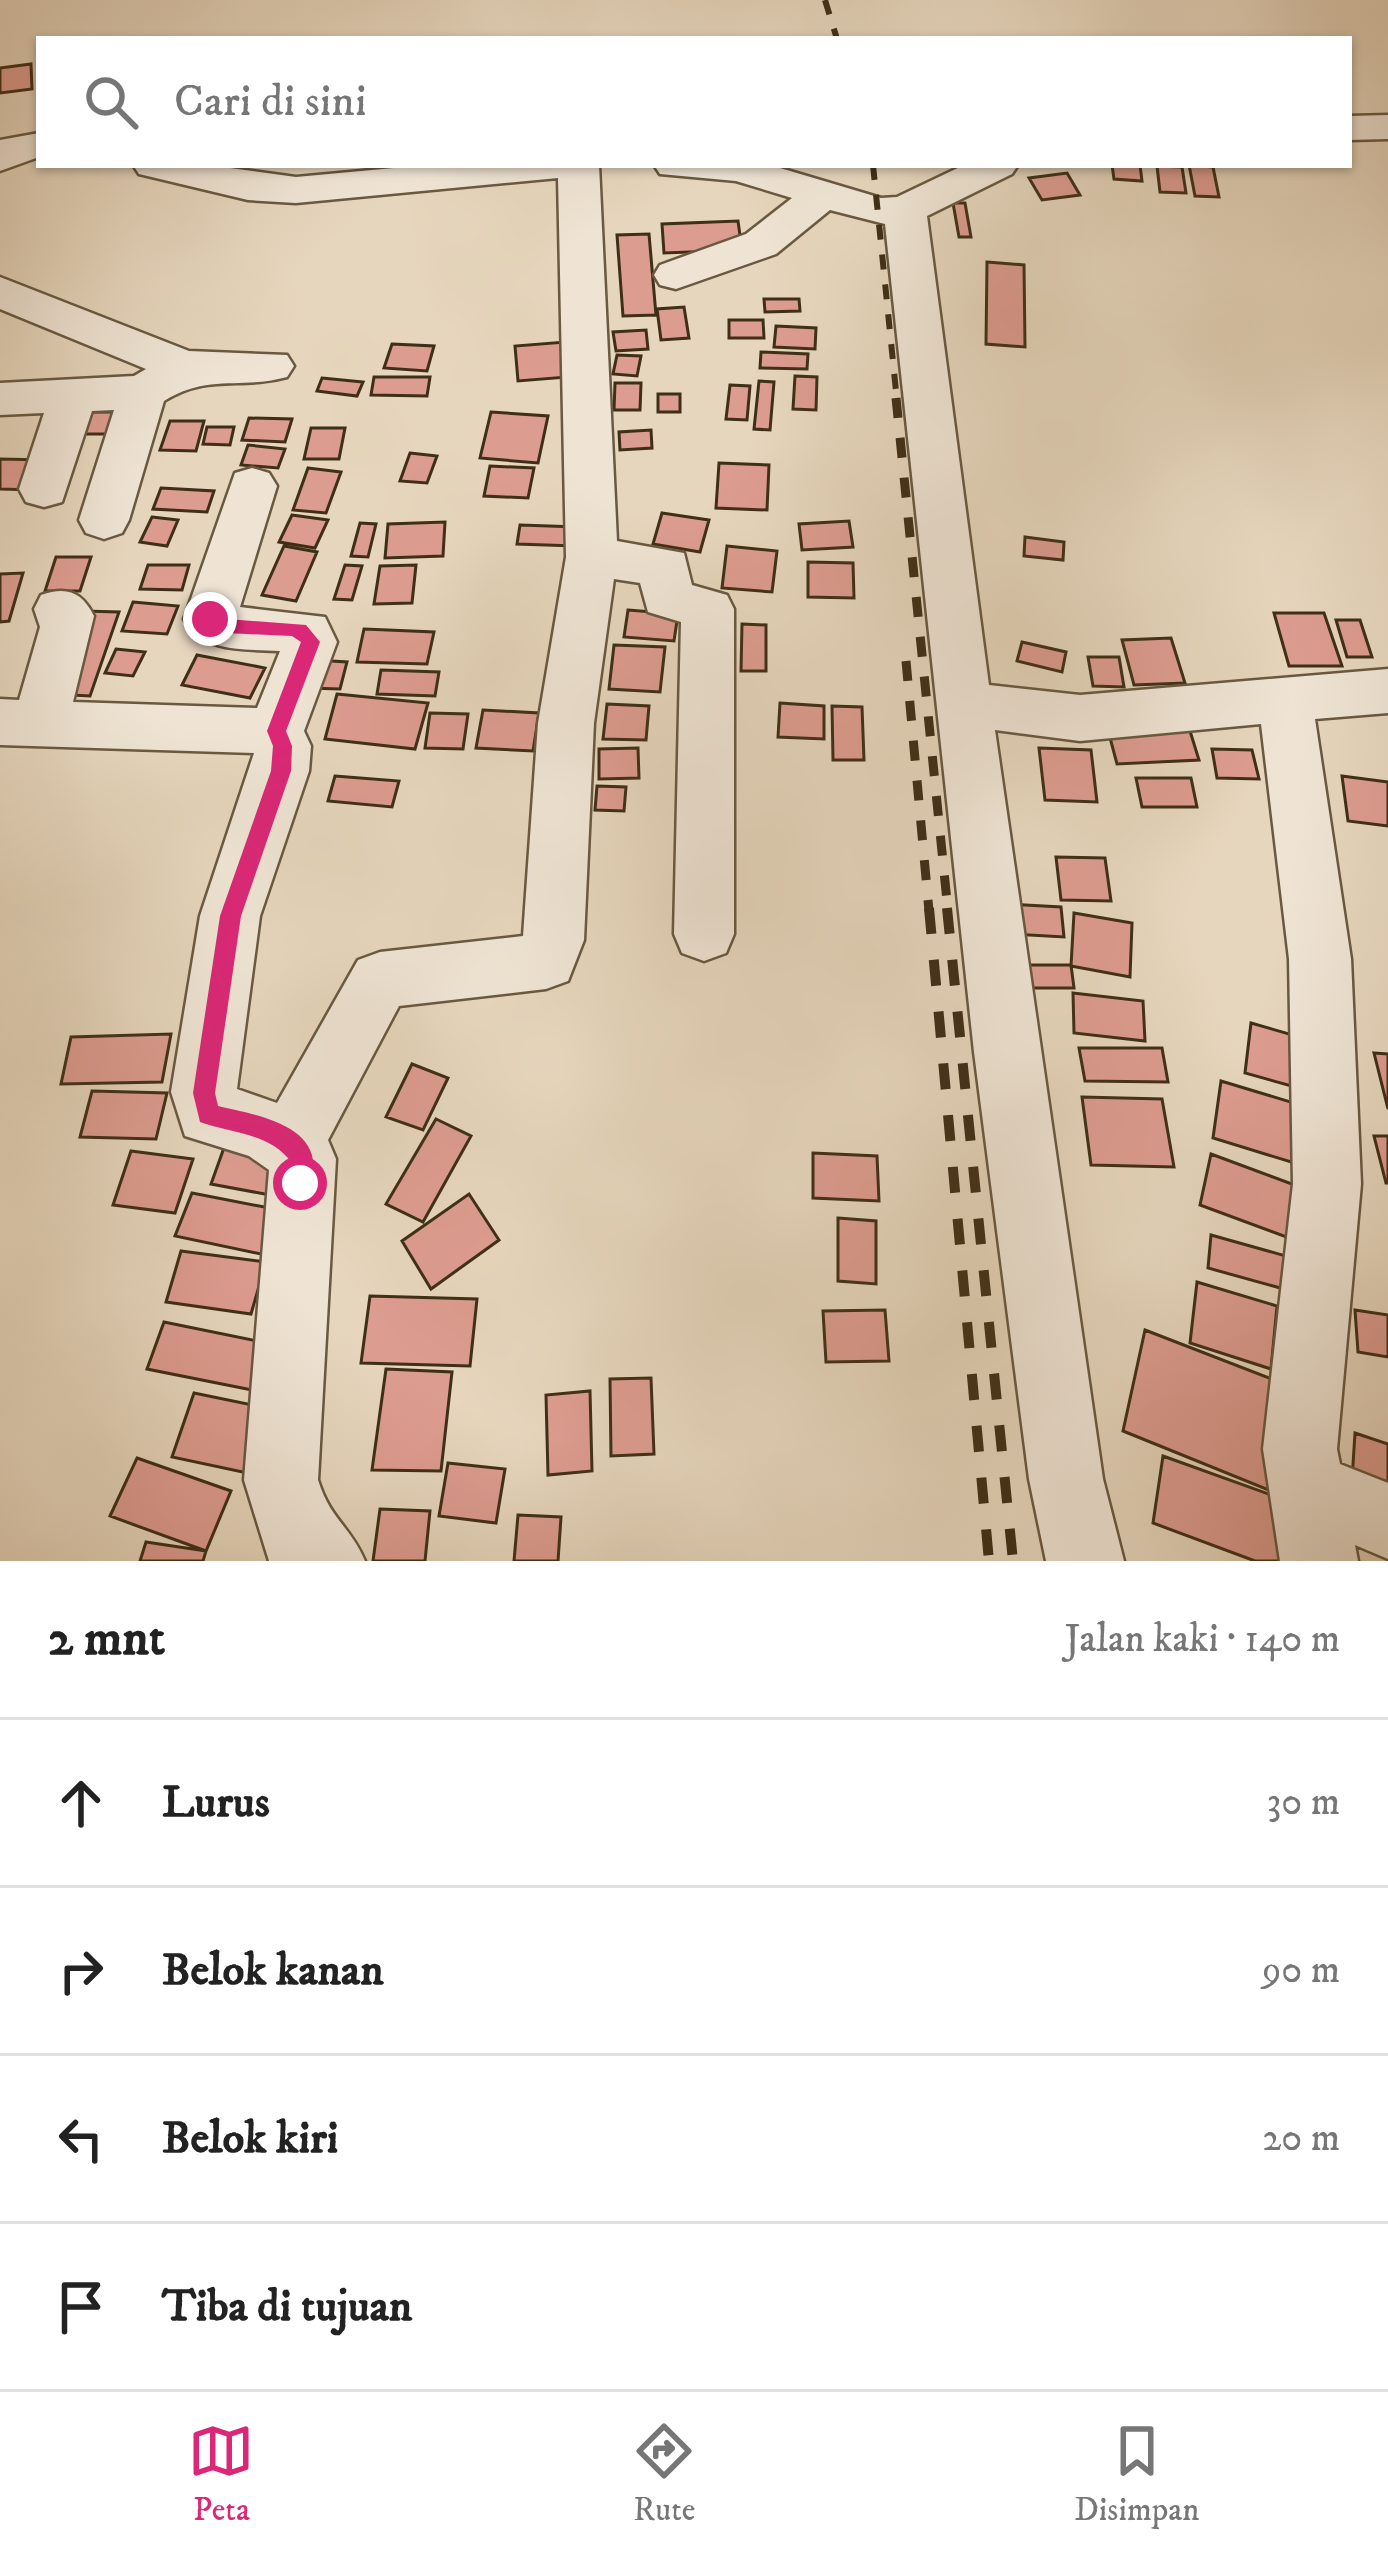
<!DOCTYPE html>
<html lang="id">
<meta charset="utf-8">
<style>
:root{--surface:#fff;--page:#f2f2f2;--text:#222;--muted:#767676;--line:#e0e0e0;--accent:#db2777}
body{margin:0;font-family:"IM FELL DW Pica",serif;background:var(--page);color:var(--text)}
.stop{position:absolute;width:36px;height:36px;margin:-27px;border:9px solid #db2777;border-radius:50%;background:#fff}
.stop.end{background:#db2777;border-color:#fff;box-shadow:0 3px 12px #0008}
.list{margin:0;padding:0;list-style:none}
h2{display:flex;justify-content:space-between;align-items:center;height:156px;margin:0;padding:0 48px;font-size:51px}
h2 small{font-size:39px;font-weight:400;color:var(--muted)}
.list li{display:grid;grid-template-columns:78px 1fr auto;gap:36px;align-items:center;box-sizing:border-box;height:168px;padding:0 48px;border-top:3px solid var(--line)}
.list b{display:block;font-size:45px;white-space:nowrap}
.list em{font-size:39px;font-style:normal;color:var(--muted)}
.icon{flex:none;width:66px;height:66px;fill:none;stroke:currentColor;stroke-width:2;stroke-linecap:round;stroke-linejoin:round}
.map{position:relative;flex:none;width:1388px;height:1561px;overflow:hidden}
.search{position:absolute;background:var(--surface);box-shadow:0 3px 9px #0004;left:36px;right:36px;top:36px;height:132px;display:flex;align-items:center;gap:30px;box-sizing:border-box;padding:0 42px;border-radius:0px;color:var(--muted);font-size:45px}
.sheet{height:828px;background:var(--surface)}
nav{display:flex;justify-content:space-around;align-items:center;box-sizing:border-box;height:168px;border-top:3px solid var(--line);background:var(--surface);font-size:33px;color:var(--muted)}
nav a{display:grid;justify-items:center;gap:6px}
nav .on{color:var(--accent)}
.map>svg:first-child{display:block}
.building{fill:#dd9c90;stroke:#3f2f18;stroke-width:3}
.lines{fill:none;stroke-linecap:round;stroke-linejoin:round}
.minor-casing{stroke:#695941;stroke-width:5}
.minor{fill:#efe4d4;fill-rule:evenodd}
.rail-far2{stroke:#3f2f18;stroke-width:6;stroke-dasharray:15 15;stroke-linecap:butt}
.rail-far1{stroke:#3f2f18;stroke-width:9;stroke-dasharray:20 20;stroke-linecap:butt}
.rail{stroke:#3f2f18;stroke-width:10;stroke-dasharray:26 26;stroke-linecap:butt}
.route{fill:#db2777}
</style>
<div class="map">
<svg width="1388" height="1561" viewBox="0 0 1388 1561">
<rect width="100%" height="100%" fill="#e6d6bd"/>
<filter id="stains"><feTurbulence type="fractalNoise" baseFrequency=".00167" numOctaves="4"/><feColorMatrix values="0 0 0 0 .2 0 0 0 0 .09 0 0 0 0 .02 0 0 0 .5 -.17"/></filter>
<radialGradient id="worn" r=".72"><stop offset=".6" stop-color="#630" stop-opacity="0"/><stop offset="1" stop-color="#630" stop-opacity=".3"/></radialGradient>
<!-- building -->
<path class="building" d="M31 64 32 89 0 93V68Z
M1112 165H1140L1142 181 1114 179Z
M1189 165 1213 167 1219 197 1195 196Z
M1157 166 1182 167 1186 193 1160 192Z
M1067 173 1080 195 1042 200 1029 178Z
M953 203H965L971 237H959Z
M738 221 742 250 664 253 662 224Z
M649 234 656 315 623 316 617 235Z
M987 262 1024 265 1025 347 986 344Z
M764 299H799L800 311 765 312Z
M684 307 689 338 661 340 657 309Z
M729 320H763L764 338H729Z
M776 326 816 328 815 349 774 347Z
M646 330 648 349 616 351 613 332Z
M565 342 568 377 518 381 515 346Z
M392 344 434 346 427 371 384 368Z
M761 352 808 354 807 369 760 368Z
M617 355 641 356 637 376 613 374Z
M795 376 817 377 816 410 793 409Z
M374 377H430L427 396 371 395Z
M322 378 363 382 357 396 317 391Z
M759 381 774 382 770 430 754 429Z
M615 383H641L640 410H614Z
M730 385 750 386 747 420 726 419Z
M658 394H680V412H658Z
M70 412H126L119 434H63Z
M491 412 548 416 538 463 480 458Z
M249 418 292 419 285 442 242 440Z
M170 421H204L196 451 160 450Z
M207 427H234L230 445 203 444Z
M311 428H345L339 459H304Z
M651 430 652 448 620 450 619 432Z
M248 445 285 449 278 468 241 465Z
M410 453 437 456 427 483 400 481Z
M0 459 46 460 35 490 0 489Z
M719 463 769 465 767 510 716 508Z
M490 466 534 468 528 498 484 496Z
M308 468 341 472 326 513 293 510Z
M161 488 214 491 207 512 153 509Z
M662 513 709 520 700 552 653 544Z
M292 515 328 520 315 548 279 542Z
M152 517 178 520 167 546 140 542Z
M849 521 853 547 802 550 799 524Z
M445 522 443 556 385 558 388 524Z
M360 523 376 524 368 557 351 556Z
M520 525 577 527 575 546 517 544Z
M1025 537 1064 542 1063 560 1024 556Z
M284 546 317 552 296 601 262 595Z
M727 546 777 551 772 592 722 588Z
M56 557H91L80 591H45Z
M808 562 853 563 854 598 808 597Z
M148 565H189L182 590 140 589Z
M345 565 362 566 352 600 334 599Z
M416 565 412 603 374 604 380 566Z
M23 573 9 621 0 622V574Z
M133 602 178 606 167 634 122 631Z
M628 610 678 614 674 641 624 637Z
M83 611 119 612 90 696 52 694Z
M1274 613H1324L1342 666H1289Z
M1336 620H1360L1372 657H1347Z
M742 624 766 625V671H741Z
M364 629 434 632 427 664 357 662Z
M1171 638 1185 683 1134 685 1122 640Z
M1022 642 1066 652 1062 672 1017 661Z
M614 645 665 647 660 692 609 689Z
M116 649 145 652 133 676 105 673Z
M197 655 265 668 250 698 182 685Z
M1088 657H1119L1124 687 1093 686Z
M315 660 347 662 340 689 308 688Z
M381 670 439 672 435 696 377 694Z
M337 694 428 703 415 749 325 739Z
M780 703 824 706V739L778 737Z
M607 704 649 706 646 740 603 739Z
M832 706 862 707 864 760H833Z
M483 710 539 713 533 751 476 748Z
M430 713 468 714 463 749 425 748Z
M1190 731 1199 760 1117 764 1109 734Z
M638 748 639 778 599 779V749Z
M1039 748 1091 750 1097 802 1045 800Z
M1212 749 1252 750 1259 779 1217 778Z
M335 776 399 781 392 807 328 801Z
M1342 776 1388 782V826L1348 821Z
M1136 778H1191L1197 807H1142Z
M597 786 626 787 624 811 595 810Z
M1056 857 1105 858 1111 901 1061 900Z
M1008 904 1061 907 1064 937 1010 934Z
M1074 913 1132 923 1130 977 1071 966Z
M1014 965H1071L1074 988H1017Z
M1073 993 1143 1001 1145 1041 1074 1033Z
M1251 1023 1317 1042 1313 1092 1245 1073Z
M171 1034 162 1082 61 1084 71 1037Z
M1079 1048H1162L1168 1082 1085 1081Z
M1374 1053 1388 1054V1109Z
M412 1064 448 1078 423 1130 386 1117Z
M1221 1081 1317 1110 1311 1168 1213 1138Z
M92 1091 167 1093 156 1139 80 1137Z
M1082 1097 1162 1099 1174 1167 1091 1165Z
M436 1119 471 1136 423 1222 386 1204Z
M1374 1136H1388V1183H1386Z
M225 1145 295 1158 281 1197 211 1184Z
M131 1151 193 1159 175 1213 113 1205Z
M813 1153 877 1156 879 1201 813 1198Z
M1211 1154 1308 1190 1300 1242 1200 1205Z
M192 1193 295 1213 280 1258 175 1236Z
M469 1194 499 1240 431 1289 402 1241Z
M838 1218 876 1221V1284L838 1281Z
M1211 1235 1293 1258 1291 1291 1208 1268Z
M181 1251 266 1262 251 1314 166 1302Z
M1197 1282 1277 1306 1271 1369 1190 1343Z
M370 1296 477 1299 470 1366 361 1363Z
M885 1310 889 1361 826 1362 823 1311Z
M1355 1310 1388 1315V1357L1358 1352Z
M164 1322 267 1343 252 1390 147 1369Z
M1145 1330 1287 1385 1271 1491 1123 1431Z
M386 1369 452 1372 441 1471 372 1470Z
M651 1378 654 1454 611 1456 610 1379Z
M590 1391 592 1471 548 1475 546 1395Z
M194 1393 272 1409 252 1474 172 1457Z
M1355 1433 1388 1444V1493L1352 1480Z
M1163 1456 1288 1501 1282 1561H1255L1153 1523Z
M137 1458 231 1491 206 1551 110 1516Z
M448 1463 505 1469 496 1523 439 1516Z
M380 1509 430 1511 425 1561H373Z
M518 1515 561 1517 558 1561H514Z
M146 1542 206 1551 203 1561H140Z"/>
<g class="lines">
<defs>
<path id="minor" d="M1388 115V139L1349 140V116Z
M39 133V157L0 171V140Z
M133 165H208L296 177 426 165H599L617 541 684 553 692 585 727 595 734 609V934L726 953 704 961 682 953 674 934 681 622 648 612 640 583 614 579 594 723 584 940 568 981 546 989 399 1006 328 1140 336 1159 318 1480C331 1521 349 1524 365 1561H269L244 1480 269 1170 249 1156 185 1136 171 1092 200 916 254 753 0 745V699L19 700 40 627 34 609 41 595C67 586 82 592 94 616L73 702 257 708 280 651C245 649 202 653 184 619L235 473 252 468 269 473 277 486 240 607 325 617 337 642 304 731 311 746 309 771 260 916 237 1089 277 1103 358 960 380 952 523 936 538 723 566 557 558 178 296 203 248 200 139 174Z
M654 165H770L881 198 897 197 964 165H1018L1012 174 927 216 989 685 1080 695 1388 669V713L1315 719 1351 959 1361 1184 1337 1449 1340 1464 1388 1483V1559L1355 1545 1358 1561H1280L1263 1449 1293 1184 1289 959 1261 724 1080 741 995 730 1103 1479 1124 1561H1046L1029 1479 974 1052 885 224 830 210 776 254 676 289 660 285 654 275 660 265 746 234 792 198 736 181 660 174Z
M0 277 189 351 287 355 294 366 287 377C240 390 209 373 164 401L129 520 122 533 104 539 86 533 79 520 114 410 92 411 62 502 44 507 26 502 19 489 44 413 0 415V383L134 376 146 369 0 309Z"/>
</defs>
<!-- minor casing -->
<use href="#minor" class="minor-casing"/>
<!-- minor -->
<use href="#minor" class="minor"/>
<!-- rail-far2 -->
<path class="rail-far2" d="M825 0 837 39
M873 165 897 401"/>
<!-- rail-far1 -->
<path class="rail-far1" d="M896 398 948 911
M906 661 929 911"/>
<!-- rail -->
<path class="rail" d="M929 908 989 1561
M947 908 1013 1561"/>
</g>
<!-- route -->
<path class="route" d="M210 612 227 619 306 625 320 642 286 731 292 746 291 771 241 916 215 1093 218 1106C252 1114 319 1124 313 1171 311 1184 312 1189 300 1195L288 1183 291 1162C270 1133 231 1133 200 1122L193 1093 220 916 271 771 273 746 267 731 301 642 292 636 225 633 201 619Z"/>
<rect width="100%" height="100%" filter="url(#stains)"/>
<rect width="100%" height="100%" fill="url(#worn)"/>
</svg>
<div class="stop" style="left:300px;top:1183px"></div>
<div class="stop end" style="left:210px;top:619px"></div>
<div class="search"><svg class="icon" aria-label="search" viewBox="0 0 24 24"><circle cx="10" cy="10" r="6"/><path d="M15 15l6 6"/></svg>Cari di sini</div>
</div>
<section class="sheet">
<h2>2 mnt<small>Jalan kaki · 140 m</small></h2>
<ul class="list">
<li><svg class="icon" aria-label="ahead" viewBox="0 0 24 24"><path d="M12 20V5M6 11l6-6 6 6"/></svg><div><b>Lurus</b></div><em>30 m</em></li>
<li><svg class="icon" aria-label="right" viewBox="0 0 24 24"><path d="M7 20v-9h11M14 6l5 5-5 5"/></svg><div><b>Belok kanan</b></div><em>90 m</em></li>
<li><svg class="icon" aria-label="left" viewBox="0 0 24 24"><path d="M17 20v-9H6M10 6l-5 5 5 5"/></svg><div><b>Belok kiri</b></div><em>20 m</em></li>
<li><svg class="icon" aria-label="arrive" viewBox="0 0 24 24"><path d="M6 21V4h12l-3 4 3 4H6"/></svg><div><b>Tiba di tujuan</b></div></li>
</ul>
</section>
<nav>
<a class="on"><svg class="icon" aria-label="map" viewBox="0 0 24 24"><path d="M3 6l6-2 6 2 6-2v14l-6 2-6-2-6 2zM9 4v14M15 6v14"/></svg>Peta</a>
<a><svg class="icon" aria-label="directions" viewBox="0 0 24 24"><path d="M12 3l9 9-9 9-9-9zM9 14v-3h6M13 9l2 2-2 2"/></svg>Rute</a>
<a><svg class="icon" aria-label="saved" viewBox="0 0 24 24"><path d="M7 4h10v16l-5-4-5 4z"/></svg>Disimpan</a>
</nav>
